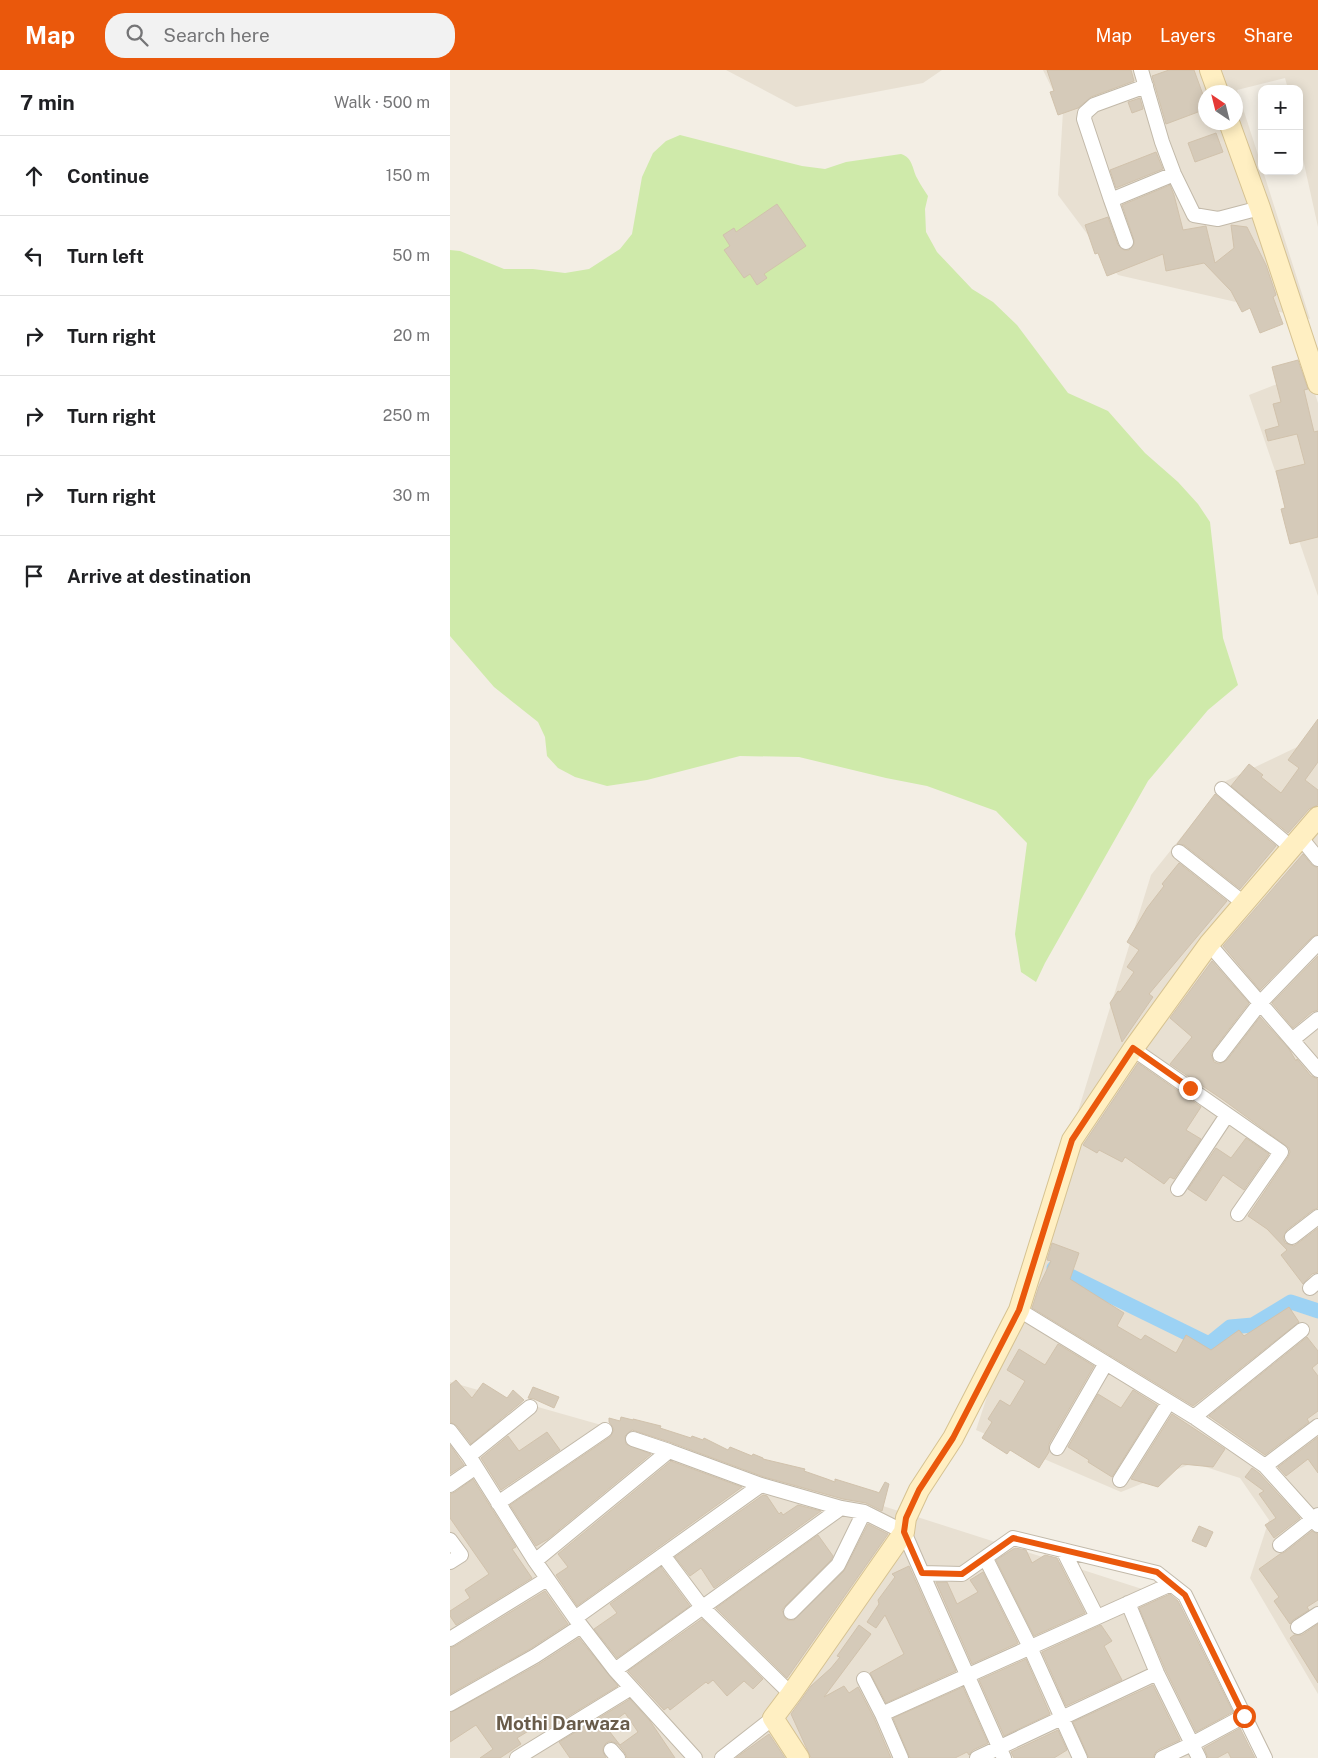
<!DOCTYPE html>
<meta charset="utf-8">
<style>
:root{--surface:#fff;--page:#f2f2f2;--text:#202124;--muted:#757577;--line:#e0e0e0;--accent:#ea580c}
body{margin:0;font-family:"Public Sans",sans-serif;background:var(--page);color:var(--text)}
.controls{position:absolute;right:15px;top:15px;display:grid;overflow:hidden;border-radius:10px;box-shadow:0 2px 12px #0003}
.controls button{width:45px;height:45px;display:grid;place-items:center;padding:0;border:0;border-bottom:1px solid var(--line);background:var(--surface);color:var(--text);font:25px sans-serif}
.compass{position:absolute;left:748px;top:15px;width:45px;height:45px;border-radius:50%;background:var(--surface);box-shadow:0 2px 12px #0003;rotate:325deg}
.stop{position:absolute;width:15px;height:15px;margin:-11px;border:4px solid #ea580c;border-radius:50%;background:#fff}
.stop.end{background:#ea580c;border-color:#fff;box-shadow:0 1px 5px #0008}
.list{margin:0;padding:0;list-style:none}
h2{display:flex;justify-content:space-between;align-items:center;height:65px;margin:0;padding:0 20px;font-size:21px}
h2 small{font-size:16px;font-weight:400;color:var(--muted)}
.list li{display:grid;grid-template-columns:32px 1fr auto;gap:15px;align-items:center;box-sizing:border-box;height:80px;padding:0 20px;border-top:1px solid var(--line)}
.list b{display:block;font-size:19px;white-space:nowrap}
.list em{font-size:16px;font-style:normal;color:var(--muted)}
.icon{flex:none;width:28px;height:28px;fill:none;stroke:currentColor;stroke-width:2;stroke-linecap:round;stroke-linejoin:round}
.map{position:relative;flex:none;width:868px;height:1688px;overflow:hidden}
header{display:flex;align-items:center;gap:30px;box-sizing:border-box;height:70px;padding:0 25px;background:var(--accent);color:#fff}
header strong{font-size:24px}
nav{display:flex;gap:28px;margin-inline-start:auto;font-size:18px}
.search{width:350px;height:45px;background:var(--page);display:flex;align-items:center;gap:12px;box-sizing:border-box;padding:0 18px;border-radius:20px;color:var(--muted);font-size:19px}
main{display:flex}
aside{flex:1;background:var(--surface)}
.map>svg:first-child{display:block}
.residential{fill:#e8e0d2;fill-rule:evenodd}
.green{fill:#cfeaaa}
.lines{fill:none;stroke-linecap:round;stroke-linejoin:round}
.canal{stroke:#9cd2f4;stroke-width:15}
.building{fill:#d5cab9;stroke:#d1c2ac;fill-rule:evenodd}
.street-casing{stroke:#c2b9a9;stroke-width:16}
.secondary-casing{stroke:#d6c291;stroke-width:22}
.street{stroke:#fff;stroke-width:14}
.secondary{stroke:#ffefc2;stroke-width:20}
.route{stroke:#ea580c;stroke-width:6}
.labels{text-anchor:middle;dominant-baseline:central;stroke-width:4;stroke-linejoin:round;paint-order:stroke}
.neighbourhood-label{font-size:19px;font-weight:bold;fill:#695c4a;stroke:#fff}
</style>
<header>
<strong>Map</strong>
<div class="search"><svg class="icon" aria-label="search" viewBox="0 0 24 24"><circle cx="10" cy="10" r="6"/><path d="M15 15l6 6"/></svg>Search here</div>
<nav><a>Map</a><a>Layers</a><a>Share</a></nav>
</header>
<main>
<aside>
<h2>7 min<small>Walk · 500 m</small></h2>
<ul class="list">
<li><svg class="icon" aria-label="ahead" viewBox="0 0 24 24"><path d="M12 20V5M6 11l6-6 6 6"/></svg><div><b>Continue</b></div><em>150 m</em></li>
<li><svg class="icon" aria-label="left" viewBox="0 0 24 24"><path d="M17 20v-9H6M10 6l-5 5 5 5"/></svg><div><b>Turn left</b></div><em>50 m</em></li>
<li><svg class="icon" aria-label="right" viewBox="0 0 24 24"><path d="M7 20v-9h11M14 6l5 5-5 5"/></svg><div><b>Turn right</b></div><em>20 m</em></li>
<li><svg class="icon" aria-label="right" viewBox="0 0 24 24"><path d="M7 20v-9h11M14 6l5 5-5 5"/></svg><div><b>Turn right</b></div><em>250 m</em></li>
<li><svg class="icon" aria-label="right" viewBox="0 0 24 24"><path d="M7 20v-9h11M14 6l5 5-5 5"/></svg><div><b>Turn right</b></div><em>30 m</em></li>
<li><svg class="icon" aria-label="arrive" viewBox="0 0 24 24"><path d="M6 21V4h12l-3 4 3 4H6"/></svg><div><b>Arrive at destination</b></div></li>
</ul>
</aside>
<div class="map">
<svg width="868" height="1688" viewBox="0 0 868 1688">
<rect width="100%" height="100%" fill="#f3eee4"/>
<!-- residential -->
<path class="residential" d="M276 0H492L473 13 346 37Z
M593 0H868V157L849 71V19H838L835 8 787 20 812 97V101H813L860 249 668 205 608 125 613 41ZM756 22H786V52H756Z
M858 302 868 333V526L799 325Z
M868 667V1624L800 1508 819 1450 790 1408 743 1393 671 1422 526 1360 588 1171 701 805 776 711Z
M0 1312 408 1428 717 1527 793 1688H0Z"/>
<!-- green -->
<path class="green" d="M230 65 320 88 352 96 375 99 396 92 451 84C463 88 462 98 467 108 470 114 474 120 478 126L475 139 476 162 487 182 522 219 543 232 567 255 618 323 658 341 695 383 728 412 748 434 760 452 773 568 788 615 758 640 698 711 595 893 586 912 571 902 565 864 577 773 546 741 477 716 436 708 349 687 290 686 197 710 157 716 125 707 108 698 97 686 95 667 88 652 44 617 0 566V180L10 181 54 199H83L115 203 139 199 170 179 182 164 192 107 203 83 216 71Z"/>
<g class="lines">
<!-- canal -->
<path class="canal" d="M604 1198 759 1274 780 1257 803 1255 841 1232 868 1241"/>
</g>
<!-- building -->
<path class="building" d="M597 0H681L684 11 641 27 628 38 608 45 600 22 604 21Z
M719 0H744L756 33V39L716 54 702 6Z
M690 28 693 39 682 43 678 32Z
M766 63 773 82 745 92 738 73Z
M706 82 713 99 666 118 660 100Z
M720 115 724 125 733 160 756 156 765 193 784 178 781 155 797 157 816 195 826 225 823 227 833 254 810 263 800 238 792 242 781 221 754 193 716 201 713 184 657 206 648 183 645 184 635 155 658 147 668 175 674 180H679L684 174V170L672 135Z
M327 134 356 176 314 204 317 208 307 215 300 204 294 208 274 180 280 176 273 165 284 158 286 162Z
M848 290 858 319 854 320 864 362 868 361V467L840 474 831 439 835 438 826 401 855 394 847 364 818 371 815 360 829 356 823 334 831 332 822 297Z
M868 649V692L855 710 868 720V735L859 739 838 763 781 716 799 694 813 705 811 707 831 723 849 698 838 690Z
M765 724 826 776 790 819 734 775 727 774Z
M853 784 862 795 868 798V864L862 867 810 920 773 876Z
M729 793 777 831 699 924 703 927 672 972 660 933 668 921 670 922 684 902 677 897 689 880 677 872 697 838 714 816 712 814Z
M868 886V940L862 942 843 958 822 933Z
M762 891 799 933 763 980 761 984 764 992 769 994 777 990 810 947 839 979 846 991 847 989 861 1006 868 1009V1138L863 1140 837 1160 833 1168 835 1173 844 1176 868 1158V1202L862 1204 853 1214 831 1185 837 1180 817 1159 798 1146 838 1087 840 1082 839 1078 772 1029 720 994 742 967 720 948Z
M688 993 751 1037 736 1060 751 1069 724 1109 720 1107 714 1114 675 1087 672 1092 649 1080 647 1083 633 1075Z
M796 1068 819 1084 794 1120 773 1105 756 1131 738 1119 766 1078 781 1088Z
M602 1173 629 1183 620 1209 674 1243 667 1256 691 1270 695 1265 726 1283 736 1265 761 1280 789 1260 794 1266 839 1237 849 1252 743 1336 582 1238 589 1216 601 1191 597 1190Z
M857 1267 868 1281V1293L862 1298 868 1306V1341L857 1349 859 1352 815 1385 759 1346Z
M608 1274 644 1296 599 1374V1382L589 1398 560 1380 557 1384 532 1368 542 1352 538 1349 550 1330 560 1336 575 1311 557 1300 569 1279 595 1295Z
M6 1310 22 1328 33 1313 57 1328 63 1320 74 1330 21 1374 7 1356 0 1352V1315Z
M83 1317 109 1327 104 1338 84 1329 78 1328Z
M683 1320 707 1335 662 1407 638 1392 639 1390 618 1377 648 1324 671 1338Z
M722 1344 775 1379 763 1397 732 1394 708 1417 681 1409Z
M171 1347 183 1350V1349L211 1356 210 1358 241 1368 242 1366 253 1370 254 1368 278 1380 280 1377 302 1386 303 1384 313 1388V1389L355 1399 354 1401 377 1409 385 1412V1409L427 1422 429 1423 435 1412 439 1414 432 1441 416 1433 393 1429 314 1407 222 1373 182 1360 175 1366 176 1374 201 1384 98 1469 86 1476 60 1435 160 1367 164 1360 162 1356 159 1352V1348L170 1351Z
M97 1362 110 1380 51 1420 31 1388 58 1366 69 1381Z
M868 1367V1403L858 1389 836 1406 828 1397Z
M0 1375 14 1395 0 1404Z
M221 1391 292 1417 127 1536 106 1505 118 1497 108 1484Z
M802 1398 809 1403 850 1448 824 1468 815 1455 826 1448 809 1424 814 1421 795 1407Z
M23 1409 66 1477 62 1479 82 1508 6 1555 0 1546V1541L20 1528 15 1520 39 1504 0 1448V1424L5 1422Z
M313 1425 317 1426 329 1444 331 1442 333 1445 348 1435 371 1441 264 1518 251 1498 240 1506 225 1487Z
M418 1454 438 1464 337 1608 266 1538 368 1465 383 1486 381 1490 335 1536 332 1540 335 1548 338 1550H344L394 1501Z
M749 1456 763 1462 756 1477 742 1471Z
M862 1461 868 1464V1530L857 1537 859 1540 843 1550 840 1554 824 1531 829 1527 809 1499 830 1484 835 1482Z
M565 1478 576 1480 582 1493 595 1485 607 1488 635 1543 584 1566 546 1490Z
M459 1496 506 1601 436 1633 420 1603 454 1584 435 1545 426 1558 417 1552 429 1534 428 1530 445 1507 442 1504Z
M211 1497 240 1536 167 1588 144 1559 167 1543 160 1534Z
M533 1502 568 1573 522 1594 486 1512H497L507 1534 528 1522 520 1510Z
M95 1521 118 1554 80 1579 0 1624V1578L5 1576Z
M720 1524 728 1531 783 1642 746 1662 715 1599 689 1538Z
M252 1549 313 1609 303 1619 294 1611 277 1626 263 1610 258 1614 256 1612 220 1640 218 1637 214 1640 178 1601Z
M868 1554V1613L840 1568 844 1565H852Z
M409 1555 421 1564 374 1627 394 1616 399 1623 408 1617 424 1648 441 1688H361L341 1644 361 1616 381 1598 390 1587 387 1586Z
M651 1555 662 1571 654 1576 672 1610 616 1636 592 1582Z
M129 1568 168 1616 94 1661 90 1654 67 1668 71 1674 50 1688H30L43 1679 26 1655 0 1672V1643L89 1594Z
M576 1589 600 1644 554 1666 529 1610Z
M703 1615 730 1670 708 1680 705 1683 703 1688H639L623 1652Z
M513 1617 538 1673 523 1680 519 1685 517 1682 505 1688H460L443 1648Z
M180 1629 200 1651 225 1688H177L175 1683 168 1674 160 1671 156 1673 153 1678V1682L156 1688H120L109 1672ZM175 1643 188 1662 170 1675 156 1657Z
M790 1658 805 1688H781L778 1682 767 1688H758L754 1678Z
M608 1660 617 1680 604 1688H564L561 1682Z
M319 1664 335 1688H286L291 1684Z"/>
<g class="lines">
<defs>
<path id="street" d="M691 0 712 72 724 104 744 145 768 149 810 138
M696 16 644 35 635 43 634 49 661 130 724 104
M661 130 676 172
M772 719 842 778
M851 768 868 789
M729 782 795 834
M759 874 868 1000
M842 970 868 949
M683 979 831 1082 788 1144
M770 985 810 933 868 873
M728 1119 777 1045
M842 1167 868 1147
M860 1218 868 1211
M569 1240 744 1347 815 1396 868 1455
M744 1347 852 1260
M0 1361 19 1386 85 1491 125 1548 165 1600 245 1688
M183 1369 219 1381 311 1415 391 1438 414 1442 454 1462 472 1503 512 1504 563 1468 707 1503 735 1525 815 1688
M607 1378 656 1293
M19 1386 80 1337
M815 1396 868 1356
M670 1410 719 1332
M0 1415 26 1397
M48 1433 155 1360
M0 1470 11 1485 0 1492
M830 1475 868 1445
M613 1480 647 1547
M213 1485 252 1537 341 1624
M536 1489 580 1577 630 1688
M85 1491 219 1381
M472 1503 554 1688
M678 1533 707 1603 749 1688
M341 1542 388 1495 414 1442
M125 1548 311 1415
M848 1557 868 1544
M0 1569 97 1509
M165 1600 391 1438
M414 1609 432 1644 451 1688
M0 1634 85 1586 131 1556
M432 1644 721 1514
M161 1680 168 1688
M67 1688 181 1618
M272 1688 323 1648
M527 1688 707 1603
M712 1688 742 1674 794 1646"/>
<path id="secondary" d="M760 0 768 22
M779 52 810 138 868 314
M349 1688 323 1648 341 1624 454 1462 456 1448 469 1420 503 1368 569 1240 622 1070 683 979 759 874 868 747"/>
</defs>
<!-- street casing -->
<use href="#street" class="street-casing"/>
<!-- secondary casing -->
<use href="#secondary" class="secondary-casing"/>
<!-- street -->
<use href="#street" class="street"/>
<!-- secondary -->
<use href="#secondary" class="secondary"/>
</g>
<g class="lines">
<!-- route -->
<path class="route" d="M740 1018 683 978 622 1070 569 1240 503 1368 469 1420 456 1448 454 1462 472 1503 512 1504 563 1468 707 1502 735 1525 794 1646"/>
</g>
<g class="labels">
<!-- neighbourhood labels -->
<g class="neighbourhood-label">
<text x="113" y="1653">Mothi Darwaza</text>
</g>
</g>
</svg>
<div class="controls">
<button>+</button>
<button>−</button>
</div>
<svg class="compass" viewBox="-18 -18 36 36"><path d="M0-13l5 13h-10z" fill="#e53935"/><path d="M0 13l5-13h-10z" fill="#757577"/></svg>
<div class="stop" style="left:794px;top:1646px"></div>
<div class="stop end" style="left:740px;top:1018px"></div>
</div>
</main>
